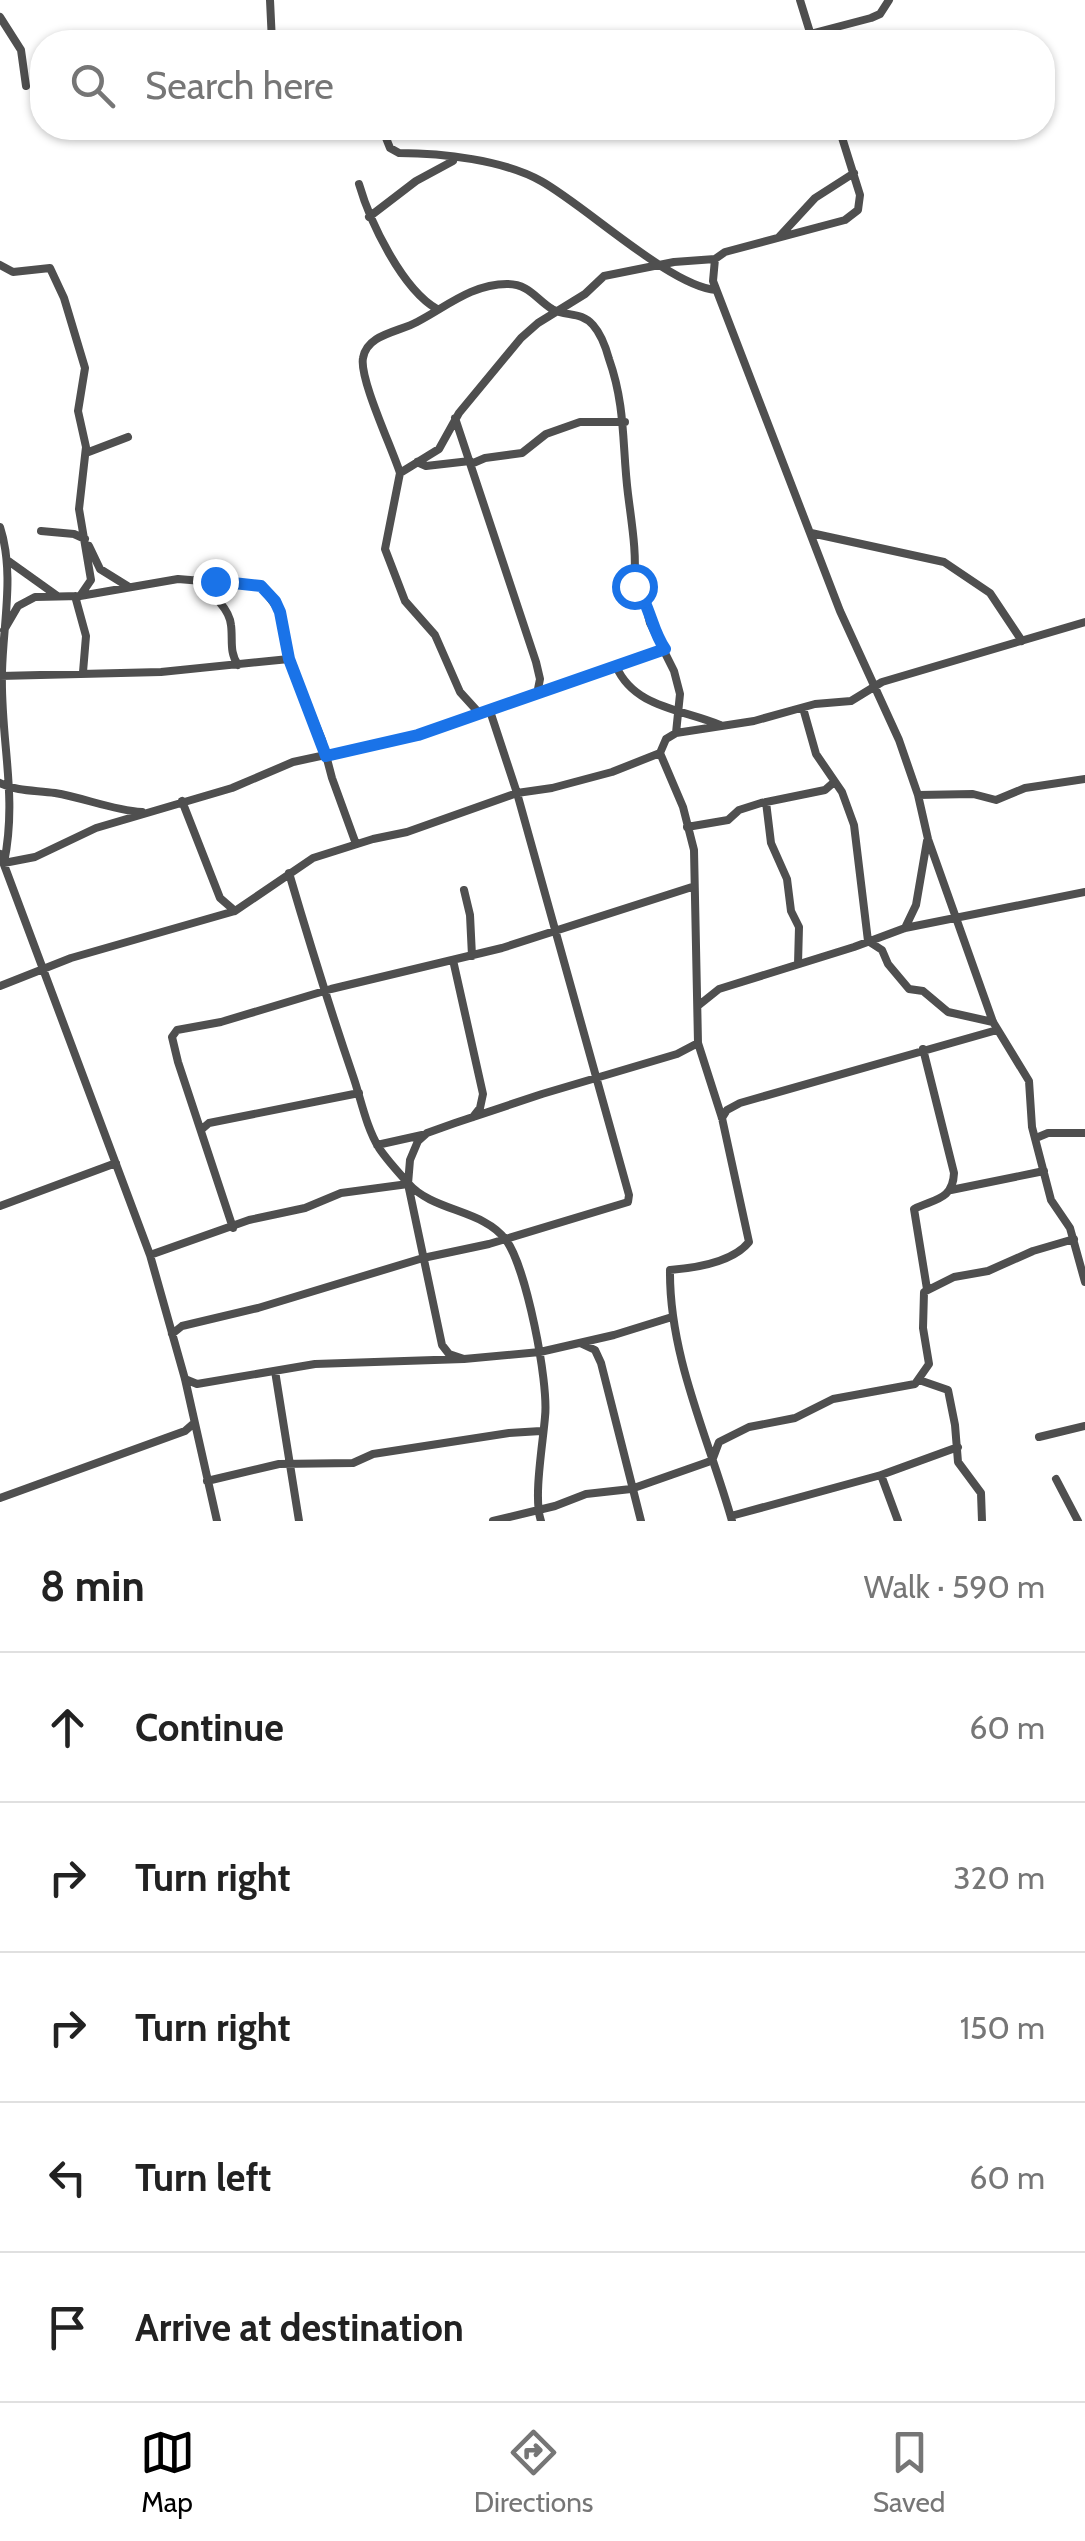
<!DOCTYPE html>
<meta charset="utf-8">
<style>
:root{--surface:#fff;--page:#f2f2f2;--text:#222;--muted:#767676;--line:#e0e0e0;--accent:#000}
body{margin:0;font-family:Cabin,sans-serif;background:var(--page);color:var(--text)}
.stop{position:absolute;width:30px;height:30px;margin:-22px;border:8px solid #1a73e8;border-radius:50%;background:#fff}
.stop.end{background:#1a73e8;border-color:#fff;box-shadow:0 2px 10px #0008}
.list{margin:0;padding:0;list-style:none}
h2{display:flex;justify-content:space-between;align-items:center;height:130px;margin:0;padding:0 40px;font-size:42px}
h2 small{font-size:32px;font-weight:400;color:var(--muted)}
.list li{display:grid;grid-template-columns:65px 1fr auto;gap:30px;align-items:center;box-sizing:border-box;height:150px;padding:0 40px;border-top:2px solid var(--line)}
.list b{display:block;font-size:38px;white-space:nowrap}
.list em{font-size:32px;font-style:normal;color:var(--muted)}
.icon{flex:none;width:55px;height:55px;fill:none;stroke:currentColor;stroke-width:2;stroke-linecap:round;stroke-linejoin:round}
.map{position:relative;flex:none;width:1085px;height:1521px;overflow:hidden}
.search{position:absolute;background:var(--surface);box-shadow:0 2px 8px #0004;left:30px;right:30px;top:30px;height:110px;display:flex;align-items:center;gap:25px;box-sizing:border-box;padding:0 35px;border-radius:40px;color:var(--muted);font-size:38px}
.sheet{height:880px;background:var(--surface)}
nav{display:flex;justify-content:space-around;align-items:center;box-sizing:border-box;height:140px;border-top:2px solid var(--line);background:var(--surface);font-size:28px;color:var(--muted)}
nav a{display:grid;justify-items:center;gap:5px}
nav .on{color:var(--accent)}
.map>svg:first-child{display:block}
.lines{fill:none;stroke-linecap:round;stroke-linejoin:round}
.minor{stroke:#4f4f4f;stroke-width:8}
.route{stroke:#1a73e8;stroke-width:12}
</style>
<div class="map">
<svg width="1085" height="1521" viewBox="0 0 1085 1521">
<rect width="100%" height="100%" fill="#fff"/>
<g class="lines">
<!-- minor -->
<path class="minor" d="M270 0 272 42
M800 0 813 42
M0 17 21 50 26 86
M810 34 871 18 880 14 889 0
M382 128 390 148 399 153C442 153 504 160 541 181 586 206 670 286 716 290
M839 128 860 195 858 210 845 220 725 252 715 259 713 281 840 611 899 740 918 795 928 839 993 1022 1029 1081 1032 1127 1051 1200 1070 1228 1085 1282
M359 184C370 222 402 289 437 309
M369 217 416 181 453 161
M779 237 815 198 854 173
M0 265 13 272 50 268 64 298 85 368 78 411 86 447 79 509 91 580 80 596
M455 418 536 662 540 679 537 694
M86 453 128 437
M417 462 426 466 470 461
M471 464 485 458 522 453 546 434 580 422H625
M400 473C392 448 359 378 363 358 367 334 399 332 417 322 446 307 472 284 507 284 529 284 536 299 552 309 566 317 581 311 593 325 601 334 606 348 609 359 626 407 622 446 628 494 632 526 637 553 634 585L644 598 650 623 674 671 680 694 676 733
M0 527C15 573 3 624 2 672 0 739 18 795 4 863L35 857 96 828 232 788 293 762 419 735 665 649
M41 531 74 534 85 539
M811 533 944 562 990 593 1022 641
M89 546 100 569 129 587
M7 560 56 595
M195 580C209 592 229 606 231 625 233 640 229 652 238 665
M75 596 86 636 83 672
M4 630 18 606 35 597 80 596 178 579 261 586 280 612 289 659 322 740 332 778 356 844
M616 666C634 708 682 709 720 725
M0 676 161 672 289 659
M803 708 816 754 842 792 854 825 868 941 882 950 888 964 909 989 923 991 948 1012 993 1022
M480 714 460 692 435 635 405 601 385 549 400 473 439 449 459 413 521 338 538 323 585 294 604 276 674 262 715 259
M0 783C18 792 36 790 55 793 85 798 112 810 142 812
M918 795 973 794 996 800 1025 788 1085 779
M182 801 220 898 235 911
M766 802 771 843 787 879 791 911 799 927 798 964
M687 827 728 820 739 810 761 803 825 790 833 783
M0 854 150 1255 185 1379 217 1521
M289 873C309 941 330 1009 353 1076 361 1099 366 1127 379 1148 387 1160 398 1172 408 1183 433 1212 483 1209 506 1240 526 1267 549 1382 545 1417 543 1443 533 1499 541 1521
M464 890 470 915 472 956
M905 928 916 905 927 841
M453 960 483 1094 480 1108 473 1117
M0 986 71 958 235 911 313 858 373 839 407 832 517 793 552 788 612 772 660 753
M699 1005 719 989 854 947 905 928 1085 892
M923 1049 954 1173C953 1200 934 1199 914 1209L927 1289
M722 1118 727 1110 740 1103 997 1030
M202 1129 209 1123 359 1093
M1036 1138 1048 1133H1085
M377 1145 422 1135
M951 1190 1044 1171
M0 1206 116 1163
M233 1228 178 1062 172 1037 177 1030 221 1022 331 989 502 948 692 887
M150 1255 249 1220 305 1208 341 1193 408 1184
M172 1334 182 1326 258 1308 423 1258 489 1244 628 1202 629 1195 517 793 490 711
M580 1343 595 1350 601 1363 641 1521
M464 1359 449 1354 442 1345 408 1184 410 1160 418 1141 427 1133 455 1123 542 1094 677 1054 698 1043
M275 1371 299 1521
M185 1379 197 1384 315 1364 464 1359 540 1352 614 1335 672 1317
M919 1380 948 1390 955 1425 958 1462 981 1493 982 1521
M1039 1437 1085 1426
M881 1475 898 1521
M1056 1479 1078 1521
M207 1481 279 1464 353 1463 373 1454 509 1433 541 1431
M0 1498 185 1431 193 1424
M731 1516 881 1475 958 1447
M493 1521 555 1506 586 1494 631 1489 708 1462 713 1458 719 1442 749 1427 795 1418 833 1399 915 1384 929 1364 923 1328 924 1292 954 1277 988 1271 1033 1251 1074 1239
M732 1521C709 1439 669 1357 670 1270 695 1268 733 1262 749 1242L722 1118 698 1043 694 850 683 807 660 753 666 739 676 733 754 721 815 704 851 701 882 682 1085 622"/>
</g>
<g class="lines">
<!-- route -->
<path class="route" d="M215 581 261 586 275 601 280 612 289 659 326 756 418 735 665 649C651 630 650 602 634 586"/>
</g>
</svg>
<div class="stop" style="left:634px;top:586px"></div>
<div class="stop end" style="left:215px;top:581px"></div>
<div class="search"><svg class="icon" aria-label="search" viewBox="0 0 24 24"><circle cx="10" cy="10" r="6"/><path d="M15 15l6 6"/></svg>Search here</div>
</div>
<section class="sheet">
<h2>8 min<small>Walk · 590 m</small></h2>
<ul class="list">
<li><svg class="icon" aria-label="ahead" viewBox="0 0 24 24"><path d="M12 20V5M6 11l6-6 6 6"/></svg><div><b>Continue</b></div><em>60 m</em></li>
<li><svg class="icon" aria-label="right" viewBox="0 0 24 24"><path d="M7 20v-9h11M14 6l5 5-5 5"/></svg><div><b>Turn right</b></div><em>320 m</em></li>
<li><svg class="icon" aria-label="right" viewBox="0 0 24 24"><path d="M7 20v-9h11M14 6l5 5-5 5"/></svg><div><b>Turn right</b></div><em>150 m</em></li>
<li><svg class="icon" aria-label="left" viewBox="0 0 24 24"><path d="M17 20v-9H6M10 6l-5 5 5 5"/></svg><div><b>Turn left</b></div><em>60 m</em></li>
<li><svg class="icon" aria-label="arrive" viewBox="0 0 24 24"><path d="M6 21V4h12l-3 4 3 4H6"/></svg><div><b>Arrive at destination</b></div></li>
</ul>
</section>
<nav>
<a class="on"><svg class="icon" aria-label="map" viewBox="0 0 24 24"><path d="M3 6l6-2 6 2 6-2v14l-6 2-6-2-6 2zM9 4v14M15 6v14"/></svg>Map</a>
<a><svg class="icon" aria-label="directions" viewBox="0 0 24 24"><path d="M12 3l9 9-9 9-9-9zM9 14v-3h6M13 9l2 2-2 2"/></svg>Directions</a>
<a><svg class="icon" aria-label="saved" viewBox="0 0 24 24"><path d="M7 4h10v16l-5-4-5 4z"/></svg>Saved</a>
</nav>
